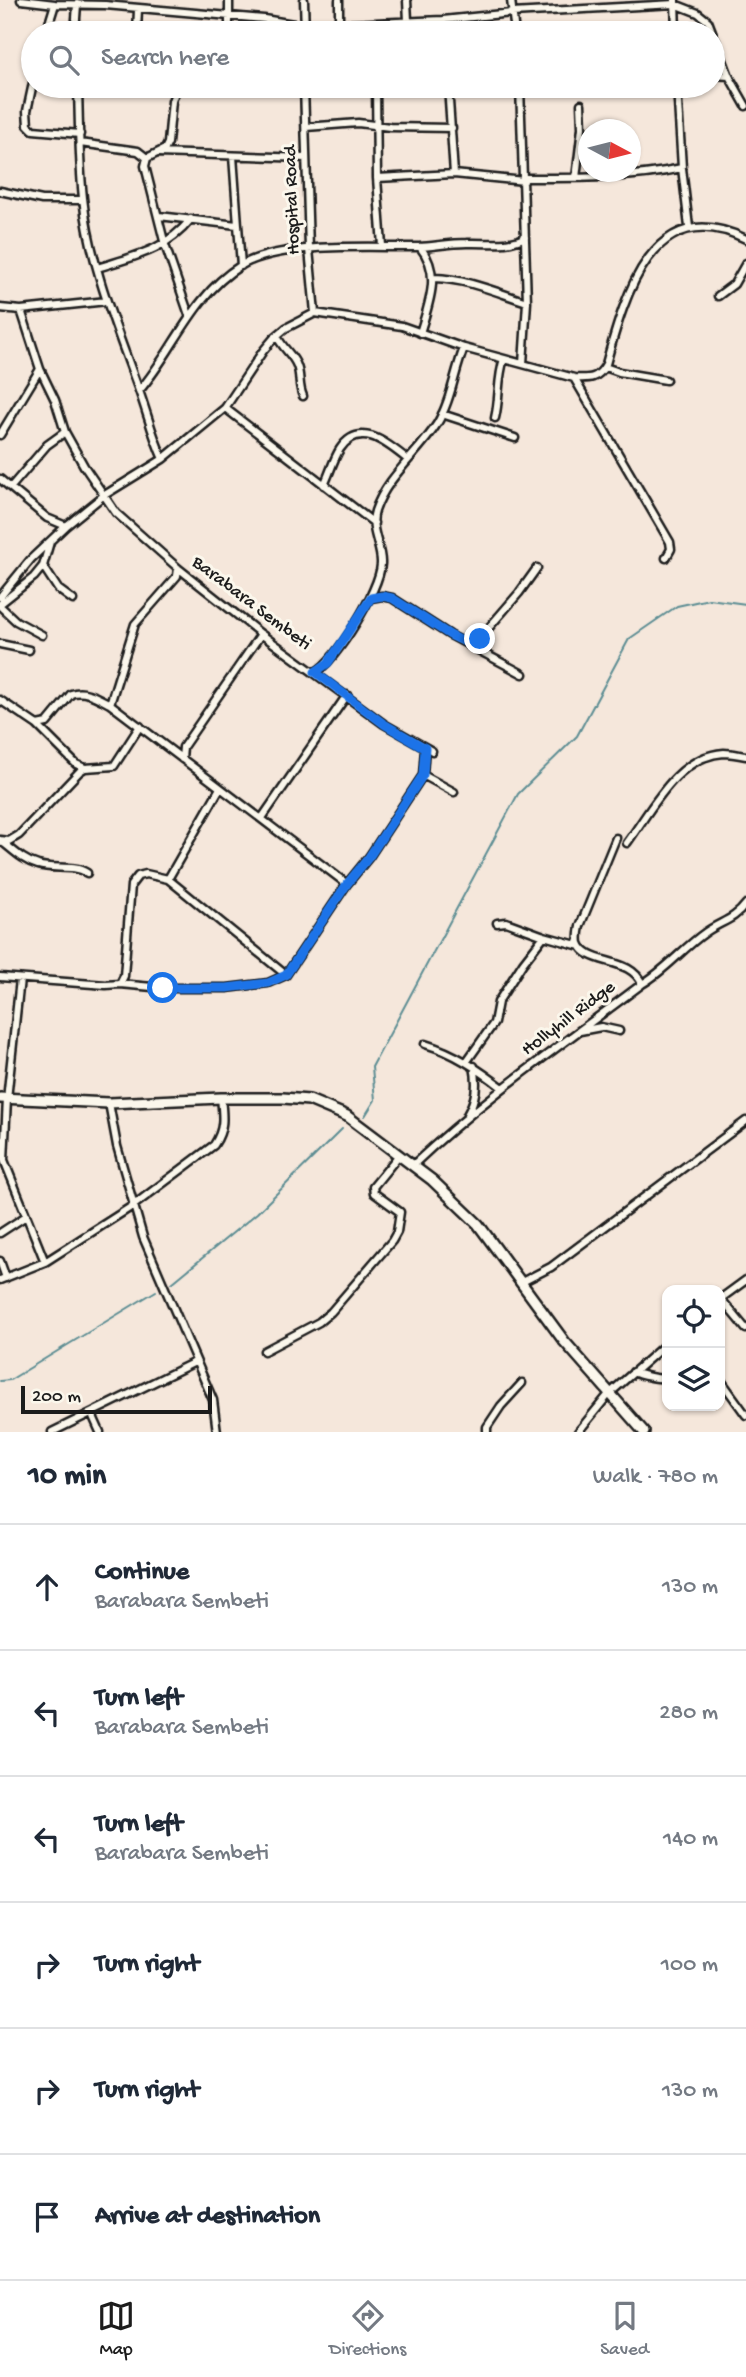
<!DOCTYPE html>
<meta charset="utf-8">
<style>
:root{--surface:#fff;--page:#f6f6f7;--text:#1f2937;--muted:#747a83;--line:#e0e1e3;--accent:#1c1c1c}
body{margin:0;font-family:"Gochi Hand",sans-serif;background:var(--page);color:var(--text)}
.controls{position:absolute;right:21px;bottom:21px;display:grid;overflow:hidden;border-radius:14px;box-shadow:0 2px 5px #0004}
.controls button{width:63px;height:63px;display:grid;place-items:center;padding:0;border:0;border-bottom:2px solid var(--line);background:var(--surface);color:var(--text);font:35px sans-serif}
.compass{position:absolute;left:578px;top:119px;width:63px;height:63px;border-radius:50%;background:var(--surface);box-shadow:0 2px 5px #0004;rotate:97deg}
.scale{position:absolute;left:21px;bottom:18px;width:191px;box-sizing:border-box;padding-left:7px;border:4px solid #1c1c1c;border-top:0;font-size:19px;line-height:24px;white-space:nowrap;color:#1c1c1c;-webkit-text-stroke:5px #fbf7ec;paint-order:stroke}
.stop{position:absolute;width:21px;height:21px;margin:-16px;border:5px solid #1a73e8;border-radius:50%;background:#fff}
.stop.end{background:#1a73e8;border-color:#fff;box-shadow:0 2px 7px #0008}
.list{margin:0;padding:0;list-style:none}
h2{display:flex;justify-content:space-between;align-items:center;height:91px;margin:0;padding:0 28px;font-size:30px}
h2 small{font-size:23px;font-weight:400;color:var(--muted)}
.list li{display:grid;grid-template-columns:46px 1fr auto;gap:21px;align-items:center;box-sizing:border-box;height:126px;padding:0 28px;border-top:2px solid var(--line)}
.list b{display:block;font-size:26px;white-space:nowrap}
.list p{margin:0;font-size:23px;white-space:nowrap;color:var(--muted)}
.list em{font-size:23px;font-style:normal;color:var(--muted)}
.icon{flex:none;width:38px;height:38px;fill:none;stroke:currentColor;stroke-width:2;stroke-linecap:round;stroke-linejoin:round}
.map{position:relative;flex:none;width:746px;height:1432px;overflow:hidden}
.search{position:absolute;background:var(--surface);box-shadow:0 2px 5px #0004;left:21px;right:21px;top:21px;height:77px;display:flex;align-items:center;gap:18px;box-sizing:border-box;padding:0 24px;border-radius:38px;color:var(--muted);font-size:26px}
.sheet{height:847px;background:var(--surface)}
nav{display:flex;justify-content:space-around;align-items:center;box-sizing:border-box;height:98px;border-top:2px solid var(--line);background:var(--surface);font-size:19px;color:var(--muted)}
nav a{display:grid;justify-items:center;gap:4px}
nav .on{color:var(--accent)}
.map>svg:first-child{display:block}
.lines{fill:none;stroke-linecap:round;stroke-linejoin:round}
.stream{stroke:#5c8d93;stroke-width:2}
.street-casing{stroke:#1c1c1c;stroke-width:11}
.secondary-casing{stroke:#1c1c1c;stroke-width:14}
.street{stroke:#fbf7ec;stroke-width:6}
.secondary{stroke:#fbf7ec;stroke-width:9}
.route{stroke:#1a73e8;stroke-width:9}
.labels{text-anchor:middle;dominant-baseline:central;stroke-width:6;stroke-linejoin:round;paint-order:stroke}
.street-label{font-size:19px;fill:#1c1c1c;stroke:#fbf7ec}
</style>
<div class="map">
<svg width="746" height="1432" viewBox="0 0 746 1432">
<rect width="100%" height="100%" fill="#f5e7db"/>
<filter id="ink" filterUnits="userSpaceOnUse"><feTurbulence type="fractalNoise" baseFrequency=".0143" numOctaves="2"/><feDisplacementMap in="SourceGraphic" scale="14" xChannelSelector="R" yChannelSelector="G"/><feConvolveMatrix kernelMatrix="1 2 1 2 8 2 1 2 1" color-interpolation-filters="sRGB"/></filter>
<g filter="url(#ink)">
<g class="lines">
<!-- stream -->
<path class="stream" d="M365 1116 375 1100 372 1067 518 794 577 736 629 639 677 606 709 599 746 604
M172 1283 257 1213 342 1129
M0 1381 10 1380 156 1291"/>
<defs>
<path id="street" d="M21 0 55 4 105 5 264 19 305 26 443 20 512 13 675 4 698 13 708 21 729 76 746 106
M304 0 305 33
M407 0 408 21
M511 0 515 33
M675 0 676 33
M443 20 444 33
M339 25V0
M46 33 55 4
M75 33 77 4
M137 33 138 9
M229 33V0
M713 75 729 76
M33 83 27 111 28 125 33 130 80 134
M78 86C79 123 79 161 83 198 90 264 116 327 138 388 147 412 152 435 163 459
M247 86H304L309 249 315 313
M376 86 377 178 382 246
M448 86 454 174
M520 86 527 302 523 364
M677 86 682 168 689 227
M306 127 358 123 390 127 452 128
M80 143 138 151 147 158
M158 153 306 158
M233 156 241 266
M377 178 454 174 524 181
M524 178C577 178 630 179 682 168
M576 178 582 128 581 104
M0 191 42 200H83
M159 216 237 225
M420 247C442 274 429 302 420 333
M97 268C135 256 165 251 191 219
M434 278C467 279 496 292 527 302
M718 296 734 284 746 263
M0 308 21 310 107 301
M21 310 40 369 55 400 65 432 84 466 116 513 178 568 261 634 384 724 432 751
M189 315 165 245 145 166 147 158 165 149 168 143 172 101 177 87 198 86
M277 336C282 348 294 356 297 366 301 376 298 386 303 396
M605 367 619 372 666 380
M574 378 670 542 671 549 666 558
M139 391C174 351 192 296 240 266 281 241 371 248 419 247 435 246 451 243 467 243 488 242 507 247 525 237
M225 408 374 523
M442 414 515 438
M495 418C500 398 497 379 504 359
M0 435 40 369
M0 479 47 518 66 526
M324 485C330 473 333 460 340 449 360 419 388 444 407 459
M11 487 47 445 65 432
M50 542 43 566 58 589 73 600
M0 597 31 559 66 526 103 496 163 459 225 408 263 351 274 338 286 328 315 313 402 326 464 348 574 378C590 379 598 379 606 364 625 295 653 193 746 239
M371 598 382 596 392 598 450 635 523 674
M0 604 34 577 43 566
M0 606 16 621 42 635
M0 644 29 650
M473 646 519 593 537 568
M315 672C336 662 380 589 381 564 382 547 369 529 375 511 387 476 418 454 437 424 451 401 454 373 464 348
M0 700 37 725 47 723 71 694C85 689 98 698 110 704L347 884
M110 704 135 624 177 576 178 568
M37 725 76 764 85 768
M182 759 183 747 261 634
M423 775 454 792
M262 818 347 695
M616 838 580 926C579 931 578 938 579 943 587 966 631 956 642 984
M0 840 9 841 19 835 80 771 85 768 114 766 140 726
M0 840C12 849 23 861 38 865 53 870 74 864 87 873
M627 843C652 809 677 756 724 753 731 753 739 755 746 756
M168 879 220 788
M497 923 506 922 544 936 580 946
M0 977 106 985 120 984 124 976 131 885 138 876 146 874 168 879 286 975
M20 979 7 1099 4 1160 45 1262
M120 984 163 988H227L268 983 286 975 347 884 369 857 423 775 425 748
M580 1031 601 1027 619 1031
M425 1044C455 1053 478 1069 503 1088
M467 1061 494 1023 498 1002 523 963 544 936
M109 1103 117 1146 143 1237 213 1400 217 1432
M467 1115C476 1099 478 1085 474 1066
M413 1165C484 1098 564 1043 642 984 666 970 683 948 706 932 722 921 734 920 746 904
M0 1233 26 1216
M0 1261 6 1278
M0 1280 45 1262 134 1205 214 1145C225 1129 223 1116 221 1098
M520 1283 551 1267 746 1121
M720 1299 746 1280
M721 1299 746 1329
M264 1351 319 1322 331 1312 392 1241 397 1232 400 1212 374 1193 373 1187 399 1155
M633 1372C639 1375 661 1380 667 1378
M720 1379 746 1415
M92 1414 100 1432
M52 1432 195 1362
M487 1432V1427L501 1406 522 1383
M578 1432 609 1394 667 1343"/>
<path id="secondary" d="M0 1098 109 1103 221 1098H283L309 1100 347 1116 432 1180 478 1224 564 1341 644 1432"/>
</defs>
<!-- street casing -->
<use href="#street" class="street-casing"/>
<!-- secondary casing -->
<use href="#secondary" class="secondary-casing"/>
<!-- street -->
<use href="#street" class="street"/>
<!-- secondary -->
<use href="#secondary" class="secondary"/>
</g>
</g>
<g class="lines" filter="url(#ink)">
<!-- route -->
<path class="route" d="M163 988H227L268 983 286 975 347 884 369 857 423 775 425 748 384 724 315 672 328 663 371 598 382 596 392 598 450 635 473 646 480 639"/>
</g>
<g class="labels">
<!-- street labels -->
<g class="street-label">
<text transform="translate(293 200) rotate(-92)">Hospital Road</text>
<text transform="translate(251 604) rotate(37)">Barabara Sembeti</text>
<text transform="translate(569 1019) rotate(-37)">Hollyhill Ridge</text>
</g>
</g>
</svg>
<div class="controls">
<button><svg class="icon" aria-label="locate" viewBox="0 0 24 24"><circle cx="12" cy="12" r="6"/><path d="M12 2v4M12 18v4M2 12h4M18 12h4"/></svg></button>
<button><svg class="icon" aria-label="layers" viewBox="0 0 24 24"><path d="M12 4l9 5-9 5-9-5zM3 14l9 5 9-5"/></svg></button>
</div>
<svg class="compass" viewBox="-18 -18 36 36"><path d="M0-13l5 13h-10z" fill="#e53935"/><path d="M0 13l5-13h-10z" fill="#747a83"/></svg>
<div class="scale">200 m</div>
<div class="stop" style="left:163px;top:988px"></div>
<div class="stop end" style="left:480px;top:639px"></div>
<div class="search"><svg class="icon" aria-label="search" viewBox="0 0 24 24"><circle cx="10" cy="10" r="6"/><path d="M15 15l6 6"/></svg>Search here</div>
</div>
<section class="sheet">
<h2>10 min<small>Walk · 780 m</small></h2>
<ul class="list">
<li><svg class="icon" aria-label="ahead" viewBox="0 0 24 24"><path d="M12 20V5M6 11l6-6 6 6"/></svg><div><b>Continue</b><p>Barabara Sembeti</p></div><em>130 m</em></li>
<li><svg class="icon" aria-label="left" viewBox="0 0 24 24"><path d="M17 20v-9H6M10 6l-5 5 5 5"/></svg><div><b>Turn left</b><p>Barabara Sembeti</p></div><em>280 m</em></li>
<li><svg class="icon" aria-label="left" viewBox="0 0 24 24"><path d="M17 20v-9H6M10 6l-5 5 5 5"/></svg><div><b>Turn left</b><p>Barabara Sembeti</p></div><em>140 m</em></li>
<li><svg class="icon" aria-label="right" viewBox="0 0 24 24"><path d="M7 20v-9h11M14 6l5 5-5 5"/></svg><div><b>Turn right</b></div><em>100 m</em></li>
<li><svg class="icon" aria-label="right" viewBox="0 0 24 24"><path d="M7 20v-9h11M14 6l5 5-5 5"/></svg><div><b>Turn right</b></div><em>130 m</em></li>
<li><svg class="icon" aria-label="arrive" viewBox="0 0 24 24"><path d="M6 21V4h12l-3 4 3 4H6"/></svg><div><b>Arrive at destination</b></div></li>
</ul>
</section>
<nav>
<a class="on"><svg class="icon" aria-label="map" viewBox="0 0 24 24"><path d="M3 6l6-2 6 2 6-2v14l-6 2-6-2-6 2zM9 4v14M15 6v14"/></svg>Map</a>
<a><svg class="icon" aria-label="directions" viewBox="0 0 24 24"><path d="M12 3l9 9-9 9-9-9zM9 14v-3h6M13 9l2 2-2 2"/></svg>Directions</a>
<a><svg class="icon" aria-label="saved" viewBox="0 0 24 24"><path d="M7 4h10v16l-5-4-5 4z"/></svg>Saved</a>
</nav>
